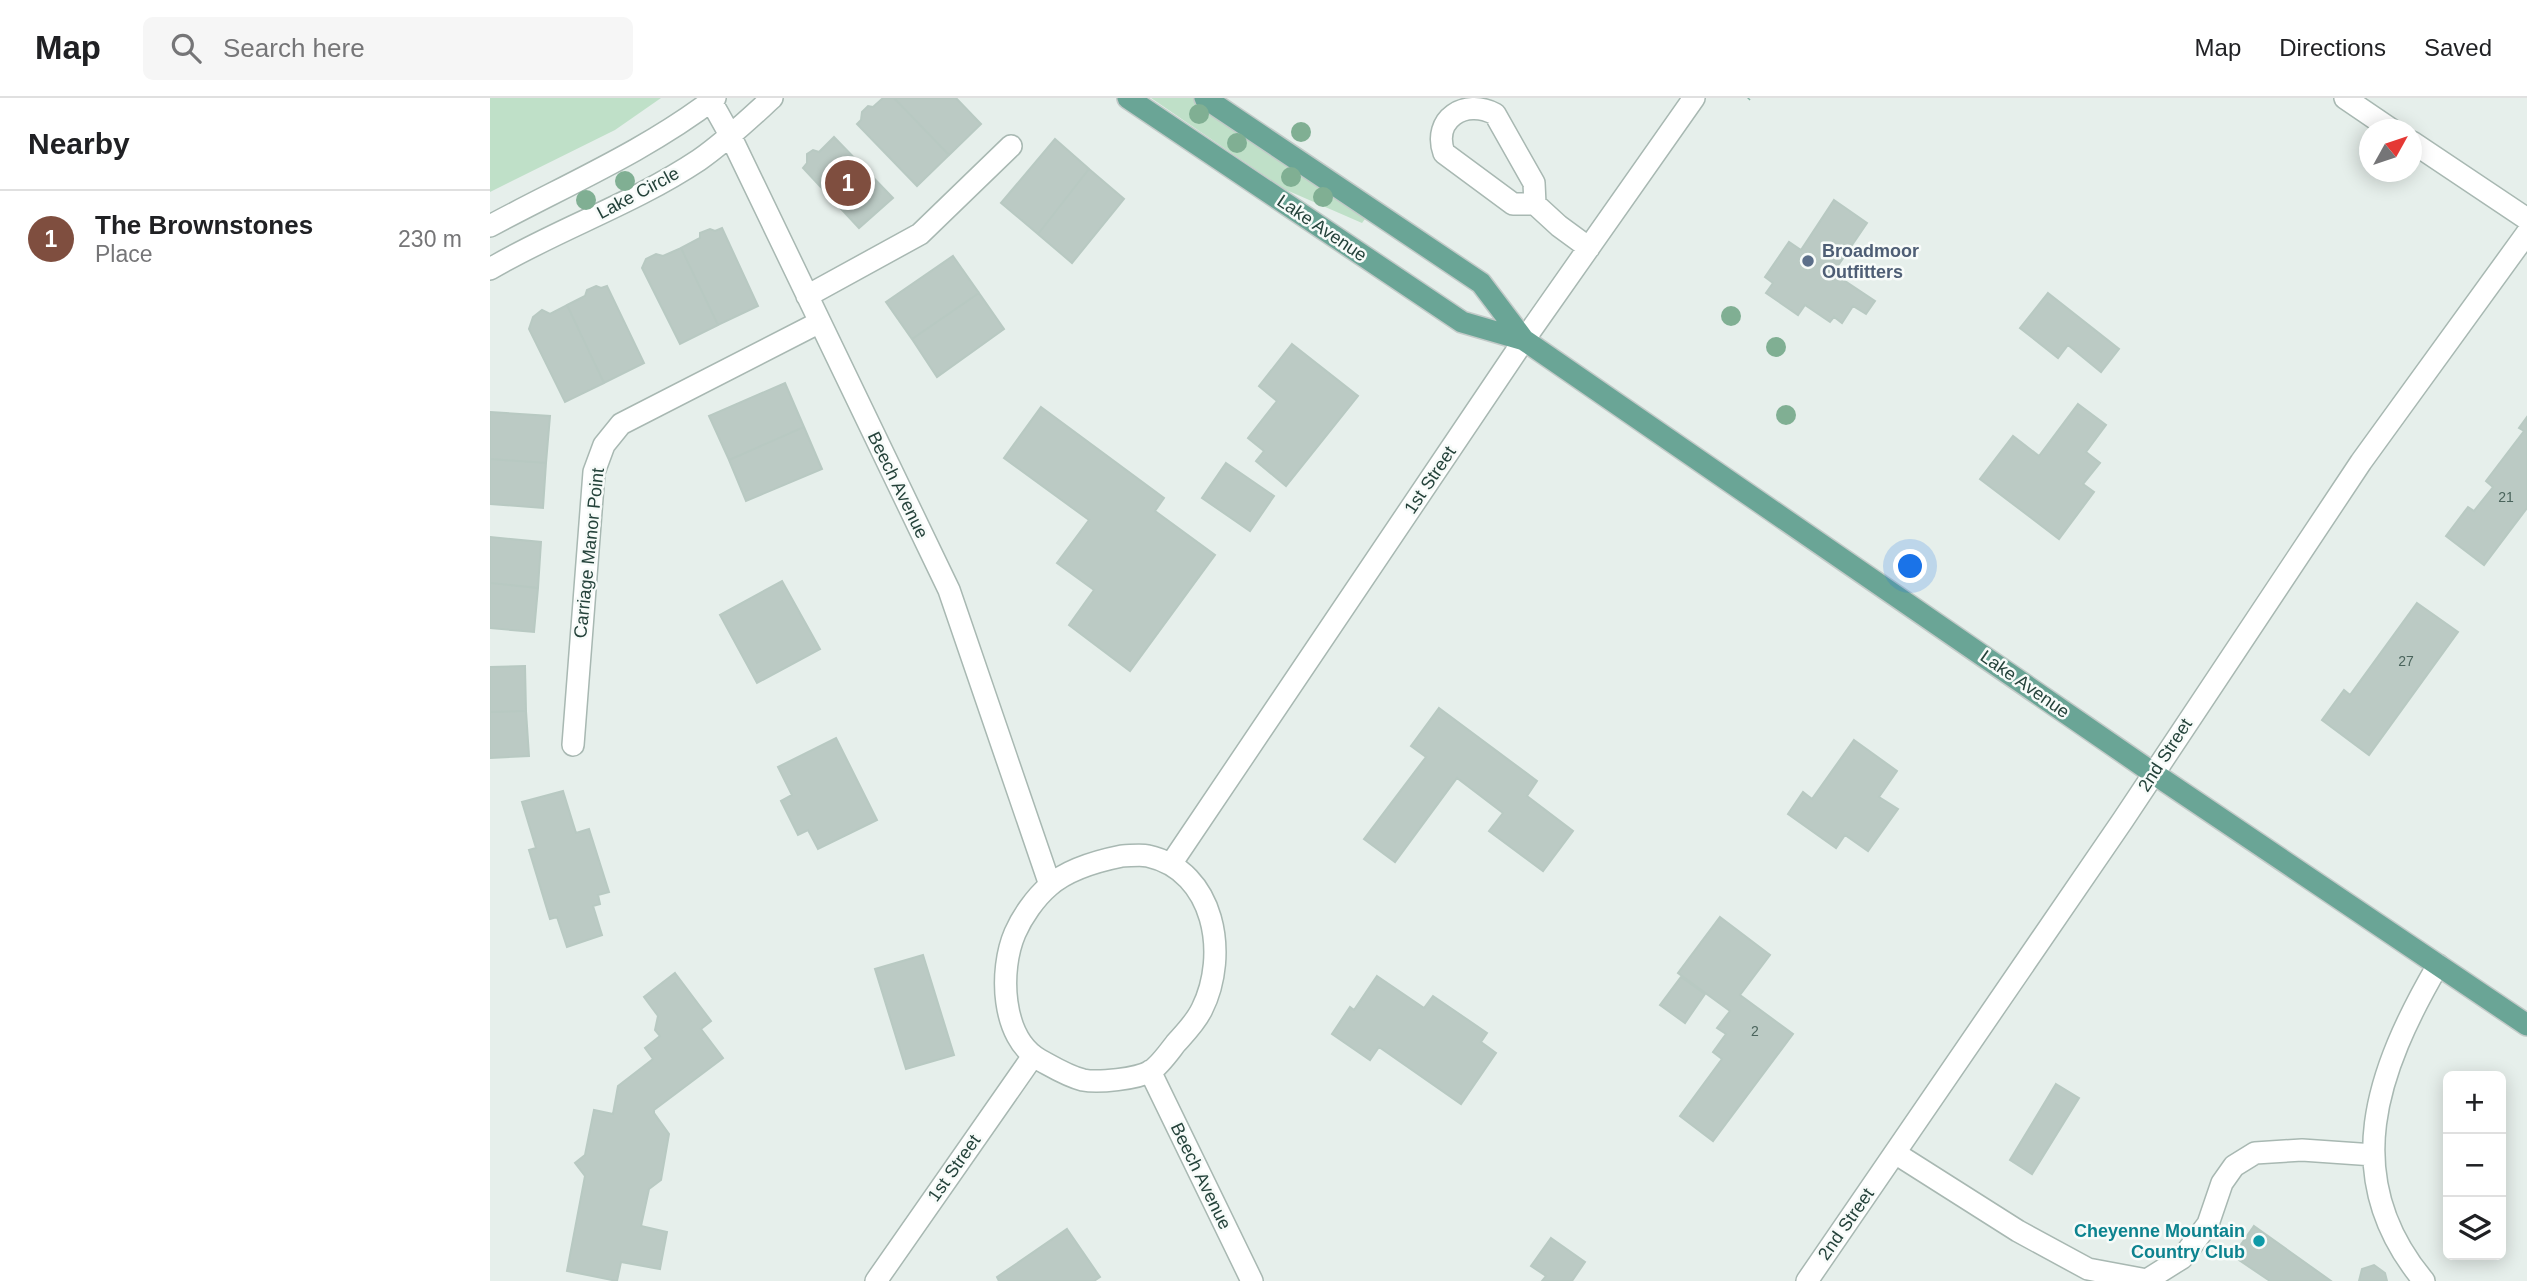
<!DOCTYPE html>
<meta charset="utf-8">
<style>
:root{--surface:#fff;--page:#f6f6f6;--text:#202124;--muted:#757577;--line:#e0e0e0;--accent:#7f4e3f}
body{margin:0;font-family:Helvetica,sans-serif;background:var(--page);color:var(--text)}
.controls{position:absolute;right:21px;bottom:21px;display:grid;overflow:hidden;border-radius:10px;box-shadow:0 4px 18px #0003}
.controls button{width:63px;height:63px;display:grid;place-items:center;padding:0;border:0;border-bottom:2px solid var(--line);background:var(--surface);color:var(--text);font:35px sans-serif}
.compass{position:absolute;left:1869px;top:21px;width:63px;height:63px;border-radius:50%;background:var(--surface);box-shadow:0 4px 18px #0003;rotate:50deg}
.you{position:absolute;left:1421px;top:469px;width:24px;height:24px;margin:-18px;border:5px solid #fff;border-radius:50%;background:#1a73e8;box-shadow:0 0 0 10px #1a73e833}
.badge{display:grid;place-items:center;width:46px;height:46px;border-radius:50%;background:var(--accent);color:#fff;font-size:23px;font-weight:700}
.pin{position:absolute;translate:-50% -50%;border:4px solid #fff;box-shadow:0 2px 7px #0006}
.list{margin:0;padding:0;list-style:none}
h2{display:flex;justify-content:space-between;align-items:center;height:91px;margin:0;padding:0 28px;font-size:30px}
h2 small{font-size:23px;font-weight:400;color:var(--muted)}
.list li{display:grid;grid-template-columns:46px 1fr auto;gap:21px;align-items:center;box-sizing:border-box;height:98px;padding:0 28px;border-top:2px solid var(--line)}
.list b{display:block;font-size:26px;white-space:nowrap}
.list p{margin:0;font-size:23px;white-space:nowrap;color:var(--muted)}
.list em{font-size:23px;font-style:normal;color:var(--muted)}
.icon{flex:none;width:38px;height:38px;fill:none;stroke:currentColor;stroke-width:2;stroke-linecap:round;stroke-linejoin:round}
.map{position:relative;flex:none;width:2037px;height:1183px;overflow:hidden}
header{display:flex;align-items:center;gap:42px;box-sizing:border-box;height:98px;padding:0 35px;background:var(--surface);border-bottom:2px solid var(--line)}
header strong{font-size:33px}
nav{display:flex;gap:38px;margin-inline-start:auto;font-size:24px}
.search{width:490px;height:63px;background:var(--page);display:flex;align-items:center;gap:18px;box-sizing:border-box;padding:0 24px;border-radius:10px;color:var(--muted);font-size:26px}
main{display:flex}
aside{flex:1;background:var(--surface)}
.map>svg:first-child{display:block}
.green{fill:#bfe0c8}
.building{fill:#bbcac4;stroke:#b8c9c2;stroke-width:2}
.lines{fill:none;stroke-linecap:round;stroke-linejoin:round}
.minor-casing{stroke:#a8b8b2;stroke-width:24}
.major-casing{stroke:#c2cac8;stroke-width:24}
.path{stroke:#86b3a5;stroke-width:4.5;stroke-dasharray:3.5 5;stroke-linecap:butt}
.minor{stroke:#fff;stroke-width:21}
.major{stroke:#6aa596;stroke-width:21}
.tree{fill:#80af93}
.service-dot{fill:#5c6f8a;stroke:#f7fbf9;stroke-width:2.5}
.culture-dot{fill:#0f9aa8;stroke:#f7fbf9;stroke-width:2.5}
.labels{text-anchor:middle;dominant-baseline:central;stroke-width:5;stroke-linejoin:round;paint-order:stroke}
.number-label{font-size:14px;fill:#4a645c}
.street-label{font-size:18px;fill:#24423a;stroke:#f7fbf9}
.service-label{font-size:18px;font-weight:bold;fill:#4e5e75;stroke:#f7fbf9;text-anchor:start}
.culture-label{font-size:18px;font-weight:bold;fill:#0d838f;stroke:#f7fbf9;text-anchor:end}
</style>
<header>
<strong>Map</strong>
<div class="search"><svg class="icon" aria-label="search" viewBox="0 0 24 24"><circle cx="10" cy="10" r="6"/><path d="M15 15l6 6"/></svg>Search here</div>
<nav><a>Map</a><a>Directions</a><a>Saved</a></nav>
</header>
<main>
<aside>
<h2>Nearby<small></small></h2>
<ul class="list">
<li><span class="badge">1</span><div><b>The Brownstones</b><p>Place</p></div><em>230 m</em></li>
</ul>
</aside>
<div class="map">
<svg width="2037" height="1183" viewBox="0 0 2037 1183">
<rect width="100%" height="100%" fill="#e6efeb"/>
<!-- green -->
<path class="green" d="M0 0H171L125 32 0 94Z
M661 0H706L878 117 872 125 794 91Z"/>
<!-- building -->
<path class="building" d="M393 0H404L459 57 427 88 367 26 371 22 372 14 378 8 383 9Z
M404 0H466L491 26 459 57Z
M344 39 403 100 369 130 313 70 317 65V56L323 52 329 54Z
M565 41 599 71 548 136 511 105Z
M599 71 634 101 582 165 548 136Z
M1344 102 1377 125 1343 175 1385 203 1376 216 1363 208 1352 225 1344 219 1340 224 1315 207 1308 217 1276 195 1283 185 1275 179 1299 144 1311 152Z
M232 130 268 208 228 227 191 150 210 140V135L220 131 225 133Z
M191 150 228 227 190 246 152 170 156 161 166 156 173 158Z
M463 158 489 195 422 241 396 204Z
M106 188 111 190 117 188 154 265 114 285 77 207 95 198 97 192Z
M489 195 514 231 447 279 422 241Z
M1558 195 1629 251 1611 274 1578 247 1568 260 1530 230Z
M77 207 114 285 75 304 39 231 43 219 52 212 60 216Z
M802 246 868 298 796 388 766 363 774 353 758 340 787 303 769 288Z
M295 285 314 329 239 362 219 318Z
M1588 306 1616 327 1596 354 1610 365 1593 386 1604 394 1569 441 1490 381 1523 338 1549 358Z
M551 309 674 400 665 413 725 457 640 573 579 527 604 492 567 465 599 422 514 360Z
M0 314 60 318 56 365 0 361Z
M2037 319V410L1994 467 1956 438 1978 409 1984 413 2003 389 1996 383 2034 333 2029 330Z
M314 329 332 371 256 403 239 362Z
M0 361 56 365 53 410 0 406Z
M736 365 784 398 760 433 712 400Z
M0 439 51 444 48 490 0 485Z
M292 483 330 551 267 585 230 517Z
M0 485 48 490 44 534 0 530Z
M1927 505 1968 534 1879 657 1832 622 1854 592 1860 597Z
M35 568 36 613 0 614V569Z
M949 610 1047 683 1037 698 1083 733 1053 773 999 733 1013 715 967 680 905 764 874 741 936 659 921 648Z
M36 613 39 658 0 660V614Z
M346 640 387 722 328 751 318 732 308 737 291 703 302 697 288 669Z
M1364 642 1407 673 1389 699 1408 711 1378 753 1355 737 1346 750 1298 716 1313 694 1322 701Z
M73 693 86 735 99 731 119 794 108 797 110 806 103 808 112 837 77 849 67 819 60 821 39 752 46 750 32 704Z
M1230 819 1280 857 1250 897 1303 936 1223 1043 1190 1018 1232 961 1223 954 1236 936 1227 930 1240 913 1188 875Z
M433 857 464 957 416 971 385 871Z
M185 875 221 923 211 931 233 960 164 1012V1015L179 1036 171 1082 159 1091 151 1128 177 1134 170 1171 131 1164 127 1183 77 1173 95 1078 85 1065 95 1057 104 1012 123 1016 128 988 163 961 155 950 170 938 165 932 168 918 154 899Z
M887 878 934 910 943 898 997 935 991 944 1006 955 971 1006 889 949 880 962 842 936 860 909 864 912Z
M1191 879 1215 896 1195 925 1170 907Z
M1566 986 1589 1000 1542 1076 1520 1062Z
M1764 1128 1841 1183H1780L1743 1158Z
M577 1131 610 1179 604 1183H509L507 1179Z
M1061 1140 1095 1164 1082 1183H1052L1056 1178 1041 1168Z
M1884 1167 1895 1175 1897 1183H1869L1872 1171Z"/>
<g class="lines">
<defs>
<path id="minor" d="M1855 0 1902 32
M221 3 240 37 459 492 560 787
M1922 44 2037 121
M1045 106H1023L954 55C942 21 975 0 1005 16L1044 85 1045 106 1069 128 1099 150
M0 128C76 87 156 53 225 0
M0 171C68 131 143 106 209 62 235 44 259 21 282 0
M317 198 430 136 521 48
M83 647 104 374 114 347 131 326 330 224
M632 758C640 758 650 756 658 758 725 773 739 857 712 911 706 924 695 935 686 945 679 954 670 967 661 973 647 981 608 985 593 982 577 978 563 969 550 962 511 940 509 872 525 835 532 819 545 800 559 788 578 771 607 763 632 758Z
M681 766 1034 242 1204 0
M660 973 762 1183
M1405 1055 1528 1133 1598 1171 1657 1182 1692 1160 1718 1126 1732 1085 1744 1068 1765 1055 1812 1052 1884 1057
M386 1183 543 958
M1317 1183 1633 722 1871 364 2037 135
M1934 1183C1847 1079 1887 972 1948 867"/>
<path id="major" d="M638 0 972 224 1034 242
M715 0 991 185 1034 242 1663 675 2037 927"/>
</defs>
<!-- minor casing -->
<use href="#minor" class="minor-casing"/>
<!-- major casing -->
<use href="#major" class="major-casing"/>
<!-- path -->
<path class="path" d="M1258 1 1259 0"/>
<!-- minor -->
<use href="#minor" class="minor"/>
<!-- major -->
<use href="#major" class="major"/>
</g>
<!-- trees -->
<g class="tree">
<circle cx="709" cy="16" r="10"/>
<circle cx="811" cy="34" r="10"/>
<circle cx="747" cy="45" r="10"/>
<circle cx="801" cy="79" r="10"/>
<circle cx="135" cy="83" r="10"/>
<circle cx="833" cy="99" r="10"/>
<circle cx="96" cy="102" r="10"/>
<circle cx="1241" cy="218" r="10"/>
<circle cx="1286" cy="249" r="10"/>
<circle cx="1296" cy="317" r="10"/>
</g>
<!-- markers -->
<circle class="service-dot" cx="1318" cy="163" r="7"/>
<circle class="culture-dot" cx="1769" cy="1143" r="7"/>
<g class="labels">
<!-- number labels -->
<g class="number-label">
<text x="2016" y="399">21</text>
<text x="1916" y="563">27</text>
<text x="1265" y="933">2</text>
</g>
<!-- street labels -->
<g class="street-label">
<text transform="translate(148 95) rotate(-28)">Lake Circle</text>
<text transform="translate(832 130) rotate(34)">Lake Avenue</text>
<text transform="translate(940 382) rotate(-56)">1st Street</text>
<text transform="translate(408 387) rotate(64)">Beech Avenue</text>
<text transform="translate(99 455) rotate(-84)">Carriage Manor Point</text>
<text transform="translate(1535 586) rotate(35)">Lake Avenue</text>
<text transform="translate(1675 657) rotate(-57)">2nd Street</text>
<text transform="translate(464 1070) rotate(-55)">1st Street</text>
<text transform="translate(711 1078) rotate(64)">Beech Avenue</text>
<text transform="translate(1356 1126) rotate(-55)">2nd Street</text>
</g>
<!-- service labels -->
<g class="service-label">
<text x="1332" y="153">Broadmoor<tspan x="1332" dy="21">Outfitters</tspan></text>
</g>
<!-- culture labels -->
<g class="culture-label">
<text x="1755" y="1133">Cheyenne Mountain<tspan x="1755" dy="21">Country Club</tspan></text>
</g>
</g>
</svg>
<div class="controls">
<button>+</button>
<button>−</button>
<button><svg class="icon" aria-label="layers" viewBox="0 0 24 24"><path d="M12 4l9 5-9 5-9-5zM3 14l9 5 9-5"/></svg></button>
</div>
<svg class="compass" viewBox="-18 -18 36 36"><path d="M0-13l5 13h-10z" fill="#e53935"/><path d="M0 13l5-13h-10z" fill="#757577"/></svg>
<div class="you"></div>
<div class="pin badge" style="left:358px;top:85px">1</div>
</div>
</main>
